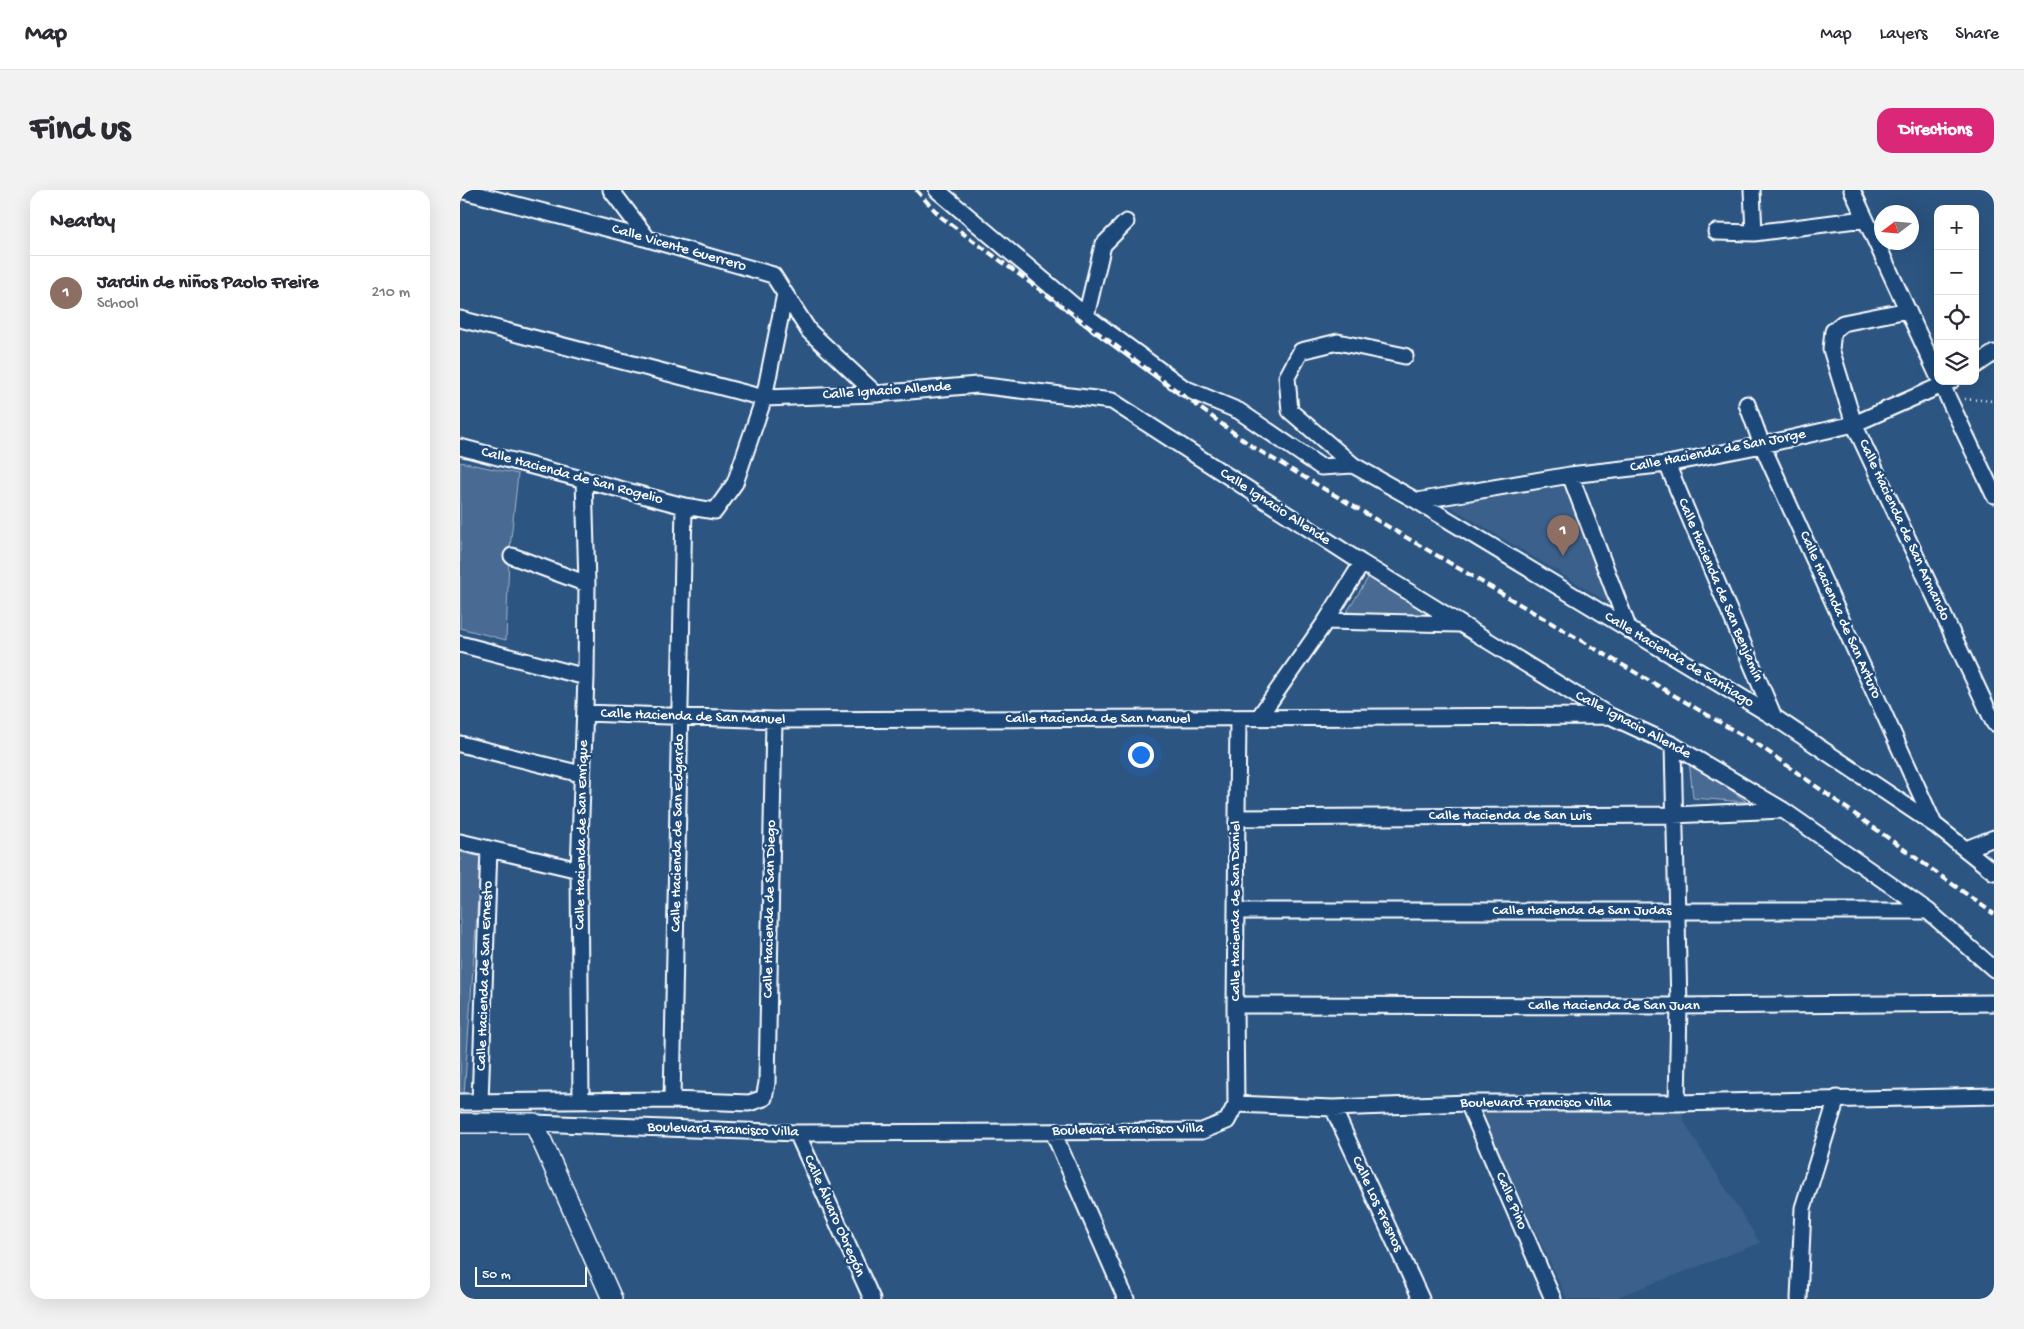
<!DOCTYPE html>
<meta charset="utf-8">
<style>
:root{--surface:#fff;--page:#f2f2f3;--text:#2b2b33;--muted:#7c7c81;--line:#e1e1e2;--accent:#db2777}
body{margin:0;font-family:"Gochi Hand",sans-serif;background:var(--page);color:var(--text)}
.controls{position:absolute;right:15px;top:15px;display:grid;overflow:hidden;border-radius:10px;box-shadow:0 5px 20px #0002}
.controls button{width:45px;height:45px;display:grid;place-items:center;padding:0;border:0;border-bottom:1px solid var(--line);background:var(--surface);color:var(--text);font:25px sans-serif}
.compass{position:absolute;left:1414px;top:15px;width:45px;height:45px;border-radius:50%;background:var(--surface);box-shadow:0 5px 20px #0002;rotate:254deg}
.scale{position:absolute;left:15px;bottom:12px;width:112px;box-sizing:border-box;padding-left:5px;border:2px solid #fff;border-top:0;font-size:14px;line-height:18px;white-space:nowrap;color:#fff;-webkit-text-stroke:4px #1f4a7a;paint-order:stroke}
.you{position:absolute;left:680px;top:564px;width:18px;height:18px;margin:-12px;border:4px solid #fff;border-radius:50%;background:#1a73e8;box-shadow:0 0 0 8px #1a73e833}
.badge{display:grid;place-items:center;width:32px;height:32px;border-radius:50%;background:var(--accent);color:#fff;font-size:16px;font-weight:700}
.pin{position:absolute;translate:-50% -41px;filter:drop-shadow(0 1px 2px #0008)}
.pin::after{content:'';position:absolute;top:26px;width:18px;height:15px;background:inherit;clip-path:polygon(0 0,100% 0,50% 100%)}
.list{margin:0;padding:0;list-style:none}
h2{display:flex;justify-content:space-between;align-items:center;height:65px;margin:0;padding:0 20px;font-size:21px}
h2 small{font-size:16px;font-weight:400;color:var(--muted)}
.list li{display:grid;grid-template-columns:32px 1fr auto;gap:15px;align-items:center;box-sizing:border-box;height:75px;padding:0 20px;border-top:1px solid var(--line)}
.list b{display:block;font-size:19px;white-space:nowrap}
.list p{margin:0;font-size:16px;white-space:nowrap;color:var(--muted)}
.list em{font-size:16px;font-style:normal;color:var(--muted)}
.icon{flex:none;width:28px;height:28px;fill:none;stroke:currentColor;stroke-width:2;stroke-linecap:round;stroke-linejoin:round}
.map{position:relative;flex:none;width:1534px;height:1109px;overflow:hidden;border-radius:15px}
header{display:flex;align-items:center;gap:30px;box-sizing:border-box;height:70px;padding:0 25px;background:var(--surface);border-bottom:1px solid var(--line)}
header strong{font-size:24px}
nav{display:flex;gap:28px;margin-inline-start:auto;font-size:18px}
.intro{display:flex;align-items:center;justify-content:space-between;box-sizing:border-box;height:120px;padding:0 30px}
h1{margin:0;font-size:35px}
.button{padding:12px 22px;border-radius:15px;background:var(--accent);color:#fff;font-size:18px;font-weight:700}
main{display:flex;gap:30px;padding:0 30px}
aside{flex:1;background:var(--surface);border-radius:15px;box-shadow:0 5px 20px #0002}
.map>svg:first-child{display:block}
.built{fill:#3b618b}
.green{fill:#486b92;stroke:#a4b5c8}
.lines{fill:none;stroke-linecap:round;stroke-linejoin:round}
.minor-casing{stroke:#fff;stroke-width:19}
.tertiary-casing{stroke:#fff;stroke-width:22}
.path{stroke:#fff;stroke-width:2.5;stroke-dasharray:1 4;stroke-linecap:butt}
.minor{stroke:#1f4a7a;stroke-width:15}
.tertiary{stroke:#1f4a7a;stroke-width:19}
.rail{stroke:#fff;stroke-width:4;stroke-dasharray:8 4;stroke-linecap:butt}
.labels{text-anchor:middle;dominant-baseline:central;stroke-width:5;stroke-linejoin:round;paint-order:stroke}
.street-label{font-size:15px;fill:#fff;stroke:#1f4a7a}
</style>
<header>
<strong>Map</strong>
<nav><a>Map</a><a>Layers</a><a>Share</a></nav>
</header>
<div class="intro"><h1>Find us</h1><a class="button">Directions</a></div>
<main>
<aside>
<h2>Nearby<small></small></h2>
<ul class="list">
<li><span class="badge" style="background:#8d6e63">1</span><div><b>Jardin de niños Paolo Freire</b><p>School</p></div><em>210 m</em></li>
</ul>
</aside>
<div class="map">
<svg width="1534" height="1109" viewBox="0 0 1534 1109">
<rect width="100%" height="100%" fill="#2c5582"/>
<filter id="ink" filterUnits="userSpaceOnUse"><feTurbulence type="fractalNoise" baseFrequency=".02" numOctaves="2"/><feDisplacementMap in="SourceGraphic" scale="10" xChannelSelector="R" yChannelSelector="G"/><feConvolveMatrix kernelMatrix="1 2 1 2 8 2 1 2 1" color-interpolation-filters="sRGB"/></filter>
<g filter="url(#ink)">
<!-- built -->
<path class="built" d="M1107 294 1156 417 986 314Z
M1220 920 1226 935 1300 1053 1152 1109H1107L1021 923Z"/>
<!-- green -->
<path class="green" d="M0 272 58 284 49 367 46 450 0 438Z
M911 383 977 427 887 422Z
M1229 570 1287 612 1233 608Z
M0 662 21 667 4 905H0Z"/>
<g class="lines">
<defs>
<path id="minor" d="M0 0 188 49 313 85 349 141 416 204
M151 0 188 49
M477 0 626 126 724 198 779 221 861 277 893 275
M1292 0 1294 43
M1392 0 1478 186
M1256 42 1294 43 1404 29
M1448 120 1383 133 1373 141 1371 159 1394 234 1534 533
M626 126 643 55 666 32
M0 129 304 208 416 204 517 195 652 211 902 373 1150 526 1213 555 1323 620 1468 721 1534 779
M945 166 878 152 841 161 827 187 830 221 893 275 957 311 1314 527 1475 635 1534 682
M1515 176 1534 163
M1480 191 1534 305
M1287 214 1302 255 1474 634
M0 257 224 316 255 321 275 293 304 208 325 104
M1207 274 1314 527
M1110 285 1169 440
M957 311 1110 285 1207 274 1302 255 1394 234 1491 191
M52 366 127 394
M866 431 999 434
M0 454 126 487
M125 523 314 530 1149 526
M799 527 866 431 902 373
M0 554 121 584
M1213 555 1219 816 1217 913
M777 628 1213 625 1323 620
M0 652 119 680
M1506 659 1534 648
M776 721H1468
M775 815 1219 816 1534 813
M212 910 224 316
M121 911 119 680 126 487 127 394 124 289
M0 912 212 910 289 913 304 908 307 893 314 530
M20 912 29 659
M1008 913 1093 1109
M776 914 873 918 1008 913H1217L1534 906
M776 914 775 815 778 528
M873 918 961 1109
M74 933 337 943 742 941 767 931 776 914
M593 942 666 1109
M337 943 412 1109
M1339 1109 1343 1018 1377 908"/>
<path id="tertiary" d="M0 933H74L152 1109"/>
</defs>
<!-- minor casing -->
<use href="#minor" class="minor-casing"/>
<!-- tertiary casing -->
<use href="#tertiary" class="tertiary-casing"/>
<!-- path -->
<path class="path" d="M1505 209 1534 211"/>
<!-- minor -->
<use href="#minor" class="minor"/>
<!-- tertiary -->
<use href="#tertiary" class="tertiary"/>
<!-- rail -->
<path class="rail" d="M456 0 481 27 793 257 1300 556 1534 724"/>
</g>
</g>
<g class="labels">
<!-- street labels -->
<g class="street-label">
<text transform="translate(219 58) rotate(16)">Calle Vicente Guerrero</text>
<text transform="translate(427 201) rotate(-4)">Calle Ignacio Allende</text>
<text transform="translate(1258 261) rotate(-11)">Calle Hacienda de San Jorge</text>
<text transform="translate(112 286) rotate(15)">Calle Hacienda de San Rogelio</text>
<text transform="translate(815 317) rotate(33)">Calle Ignacio Allende</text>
<text transform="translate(1444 340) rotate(65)">Calle Hacienda de San Armando</text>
<text transform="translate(1260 400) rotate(67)">Calle Hacienda de San Benjamín</text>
<text transform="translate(1380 425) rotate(66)">Calle Hacienda de San Arturo</text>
<text transform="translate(1219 470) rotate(31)">Calle Hacienda de Santiago</text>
<text transform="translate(233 527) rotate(2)">Calle Hacienda de San Manuel</text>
<text x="638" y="529">Calle Hacienda de San Manuel</text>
<text transform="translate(1173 535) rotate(28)">Calle Ignacio Allende</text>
<text x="1050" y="626">Calle Hacienda de San Luis</text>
<text transform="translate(218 643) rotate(-89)">Calle Hacienda de San Edgardo</text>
<text transform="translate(122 645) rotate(-89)">Calle Hacienda de San Enrique</text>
<text transform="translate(310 719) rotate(-89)">Calle Hacienda de San Diego</text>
<text transform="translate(776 721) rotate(-90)">Calle Hacienda de San Daniel</text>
<text x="1122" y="721">Calle Hacienda de San Judas</text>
<text transform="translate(25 786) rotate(-88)">Calle Hacienda de San Ernesto</text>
<text x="1154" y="816">Calle Hacienda de San Juan</text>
<text x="1076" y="913">Boulevard Francisco Villa</text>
<text transform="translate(263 940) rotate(2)">Boulevard Francisco Villa</text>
<text transform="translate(668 940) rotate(-1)">Boulevard Francisco Villa</text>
<text transform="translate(1051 1011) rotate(67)">Calle Pino</text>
<text transform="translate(917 1014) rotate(65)">Calle Los Fresnos</text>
<text transform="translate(374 1026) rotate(66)">Calle Álvaro Obregón</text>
</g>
</g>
</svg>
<div class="controls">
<button>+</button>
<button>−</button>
<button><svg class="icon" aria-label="locate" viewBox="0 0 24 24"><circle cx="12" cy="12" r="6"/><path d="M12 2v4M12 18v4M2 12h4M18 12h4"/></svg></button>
<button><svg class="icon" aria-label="layers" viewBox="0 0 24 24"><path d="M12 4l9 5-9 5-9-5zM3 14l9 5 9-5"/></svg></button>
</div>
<svg class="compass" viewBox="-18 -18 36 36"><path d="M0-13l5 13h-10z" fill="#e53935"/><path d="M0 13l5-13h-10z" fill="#7c7c81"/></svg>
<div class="scale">50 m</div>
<div class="you"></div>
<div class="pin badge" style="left:1103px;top:366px;background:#8d6e63">1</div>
</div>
</main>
